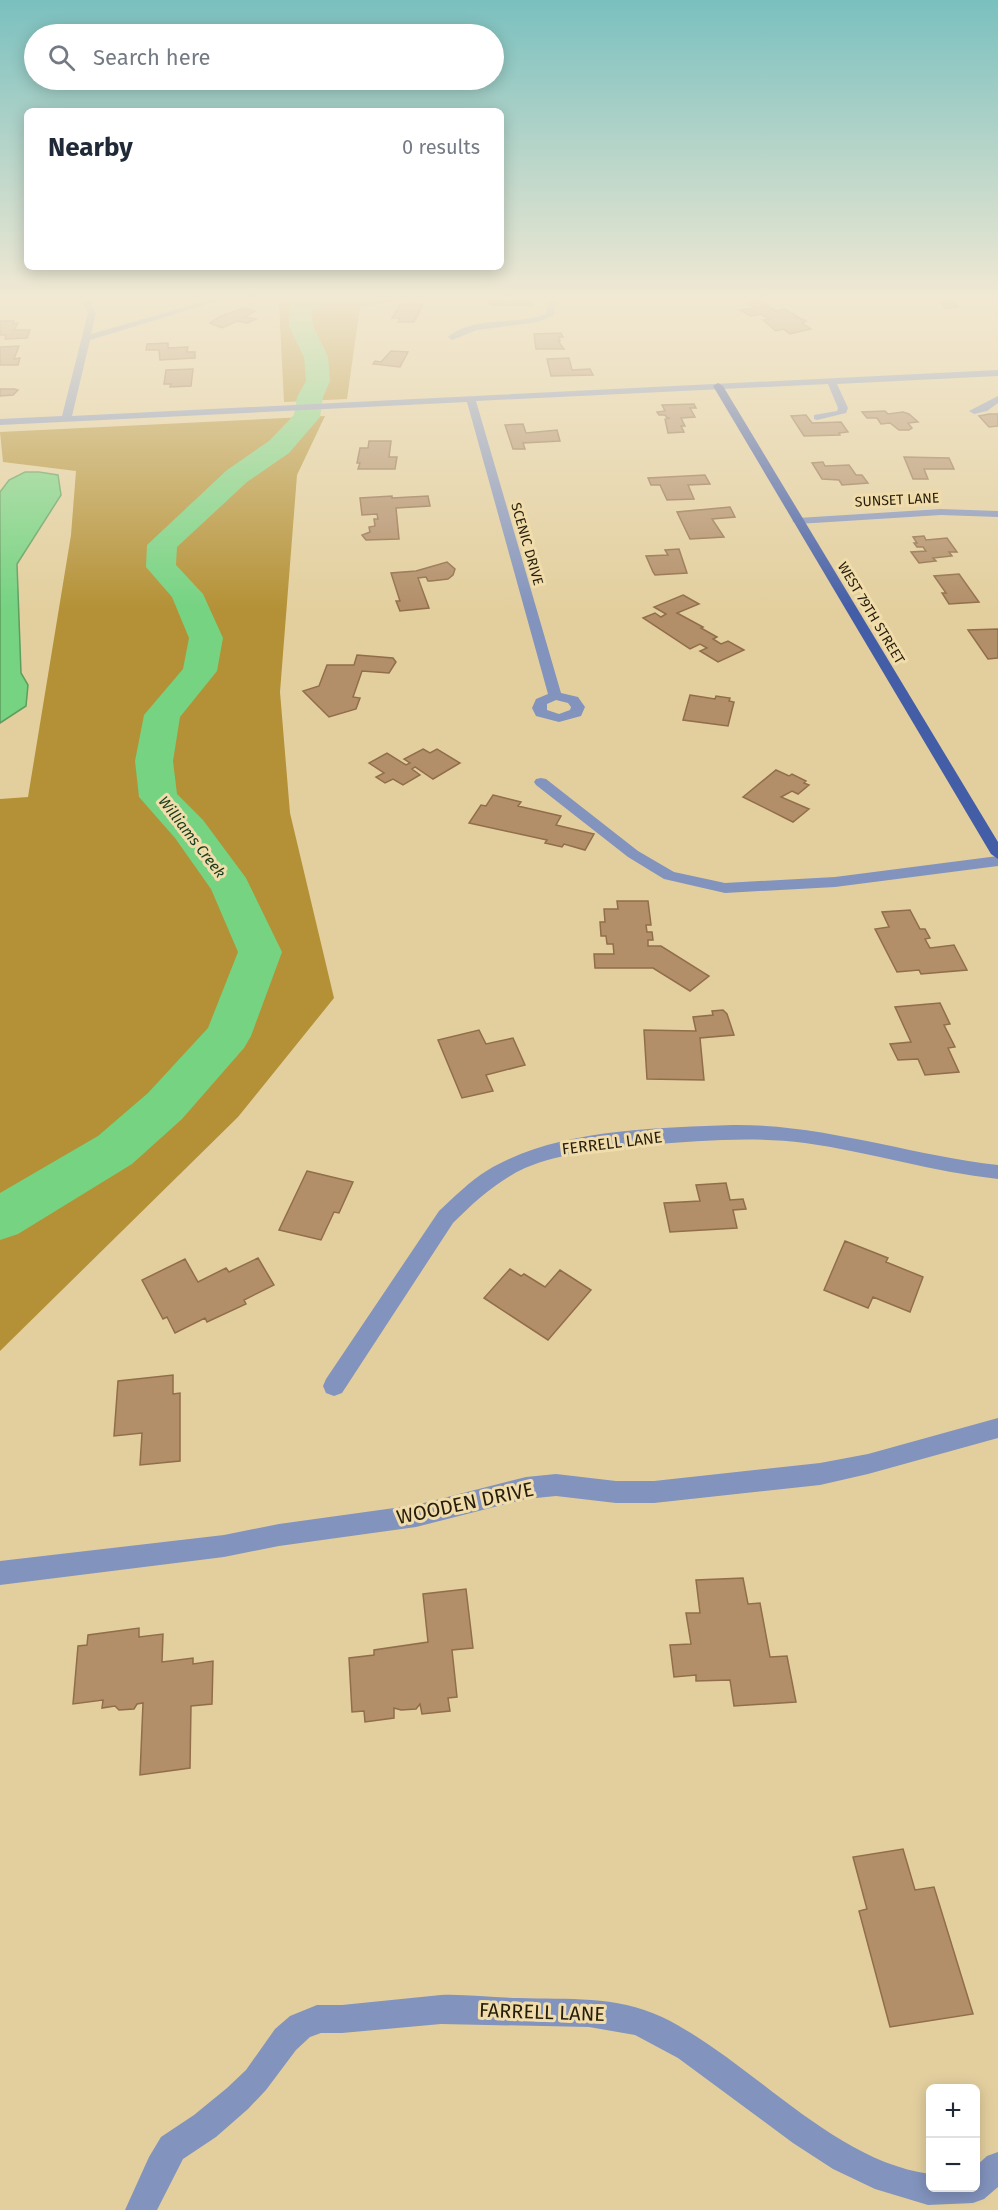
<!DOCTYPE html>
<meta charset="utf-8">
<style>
:root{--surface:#fff;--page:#f6f6f7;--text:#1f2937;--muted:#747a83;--line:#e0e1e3}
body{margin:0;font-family:"Fira Sans",sans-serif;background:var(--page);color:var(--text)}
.controls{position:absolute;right:18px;bottom:18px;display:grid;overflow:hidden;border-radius:9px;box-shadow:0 3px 15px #0003}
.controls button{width:54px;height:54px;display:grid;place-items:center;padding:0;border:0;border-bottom:2px solid var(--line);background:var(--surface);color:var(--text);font:30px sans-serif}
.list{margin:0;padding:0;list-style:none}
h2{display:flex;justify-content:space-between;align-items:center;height:78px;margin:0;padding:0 24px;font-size:26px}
h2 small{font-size:20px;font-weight:400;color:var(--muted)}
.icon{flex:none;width:33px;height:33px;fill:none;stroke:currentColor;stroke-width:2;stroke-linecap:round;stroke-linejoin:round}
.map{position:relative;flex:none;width:998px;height:2210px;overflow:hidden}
.search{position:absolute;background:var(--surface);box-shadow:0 3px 15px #0003;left:24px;top:24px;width:480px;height:66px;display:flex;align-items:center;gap:15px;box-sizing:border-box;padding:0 21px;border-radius:33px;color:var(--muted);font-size:22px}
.panel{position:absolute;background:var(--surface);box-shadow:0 3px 15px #0003;left:24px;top:108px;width:480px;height:162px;border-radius:9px}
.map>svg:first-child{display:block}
.forest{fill:#b49136}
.water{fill:#75d382;stroke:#5d9d5e;stroke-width:1.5}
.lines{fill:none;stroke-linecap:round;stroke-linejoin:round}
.river{fill:#75d382;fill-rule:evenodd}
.building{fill:#b28e69;stroke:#916e4a;stroke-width:1.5}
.minor{fill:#8293bd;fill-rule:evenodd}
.major{fill:#435da7;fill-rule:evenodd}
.labels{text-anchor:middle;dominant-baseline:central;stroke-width:6;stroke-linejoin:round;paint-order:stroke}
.far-street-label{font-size:14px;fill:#261e0b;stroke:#f1dcab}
.far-water-label{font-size:15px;font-style:italic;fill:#153b1c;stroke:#f1dcab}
.street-label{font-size:16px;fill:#261e0b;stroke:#f1dcab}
.near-street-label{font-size:20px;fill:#261e0b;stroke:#f1dcab}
</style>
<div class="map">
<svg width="998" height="2210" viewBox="0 0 998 2210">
<rect width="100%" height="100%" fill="#e3cf9e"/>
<!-- forest -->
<path class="forest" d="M287 301H395L360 307 347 399 284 402 279 304Z
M325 416 297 475 280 692 290 813 334 998 238 1117 0 1351V799L28 797 71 535 76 471 3 462 0 432Z"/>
<!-- water -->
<path class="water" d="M25 472H39L58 475 61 495 17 564 21 673 28 685 26 706 0 723V492L9 480Z"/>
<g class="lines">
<!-- river -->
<path class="river" d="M292 301H327L324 306 311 309 313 326 328 357 330 381 323 397 320 417 289 453 247 482 177 547 176 565 203 594 223 638 217 671 180 717 173 761 177 794 203 820 246 878 282 952 251 1036 244 1048 182 1119 132 1164 18 1234 0 1240V1193L98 1136 148 1093 208 1028 238 952 211 889 175 838 139 797 135 761 144 715 183 669 189 638 172 597 146 567 147 545 227 470 269 441 294 415 297 397 306 381 304 357 289 326V305Z"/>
</g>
<!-- building -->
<path class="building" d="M490 301H532L533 305H491Z
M761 301 776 311 785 309 798 317H795L802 319 806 321 802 323 811 329 790 334 783 329 776 331 763 320 769 319 761 314 751 316 740 310 755 308 747 303Z
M939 301H953L959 307 945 308Z
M408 304 423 305 414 322H398L400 318H392L400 305Z
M243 308 255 311 245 317 256 319 247 323 237 321 222 328 210 323 219 317Z
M0 321H14L13 324 18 323 14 330H30L27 338 5 339 6 335H0Z
M561 333 563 337H559L560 341H558L564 349H536L534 334Z
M168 343V348L188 347 187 352H195V358L160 360 159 350H146L147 344Z
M19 346 14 359 20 358 18 365H0V347Z
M391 351 408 352 400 367 373 364 375 361 381 362Z
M569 358 572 370 590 369 593 375 551 376 547 359Z
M193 369 191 386 170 387 171 384H164L166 370Z
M0 389H15L18 390 13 395 0 396Z
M694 404 696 408H690L695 417 681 418 685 426H681L684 432 668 433 665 419 670 418H667L665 415H659L657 412 665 411 662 405Z
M885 411 888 414 903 412 909 414 918 422 908 423 912 428 909 430H899L890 423 881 424 877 418H867L862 412Z
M989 414H998V426L989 427 979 416Z
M806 415 812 423 841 422 848 432 839 433 840 435 804 436 791 416Z
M523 424 526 433 557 430 560 441 523 443 525 449H513L505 425Z
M369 441H391L389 457H397L395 469H358L360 463H357L360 448H368Z
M904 457 949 458 954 469H924L928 479H913Z
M823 462 825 466 849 465 856 475H862L868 483 842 485 839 480 822 479 812 463Z
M705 475 710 484 688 485 694 499 667 500 660 485H651L648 478Z
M392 496V498L428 496 430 506 396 508 399 539 366 540 362 535 370 532 369 527 375 526 374 519H378L377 514 362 515 360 498Z
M730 507 735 517 712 519 724 537 690 539 677 512Z
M924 536 926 540 947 538 957 552H949L952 556 933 558 936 561 919 563 911 552 926 551 923 547H917L914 543H917L913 537Z
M679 549 687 573 655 575 653 572 646 556 668 555 665 550Z
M447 562 455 569 453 575 448 579 431 581H428L426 577 418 578 429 608 400 611 396 601H400L391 573 416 571Z
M959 574 979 602 949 604 942 593H946L934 576Z
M683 595 699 604 677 613 703 627 701 628 717 637 713 639 721 644 728 641 744 650 718 662 700 651 707 648 700 644 690 649 643 618 655 613 661 617 666 614 654 607Z
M998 629V658L988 659 968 630Z
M357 655 393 658 396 662 389 673 362 671 353 697 360 698 356 709 329 717 303 691 319 686 327 665H354Z
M690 695 715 699 716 696 730 698 729 701 734 702 728 726 683 720Z
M423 749 430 753 437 749 460 763 433 779 415 767 412 769 420 775 403 785 393 779 385 783 376 777 384 773 369 763 387 753 406 765 410 763 404 759Z
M776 770 789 776 792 774 806 781 804 783 809 785 798 794 792 791 781 797 809 809 793 822 743 797Z
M493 795 521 802 518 806 561 816 556 825 594 834 585 850 564 844 562 847 545 843 547 840 469 823 481 805 486 806Z
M617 901H648L651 925H646L647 932H652L653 940H648V946H661L709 976 690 991 653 968H595L594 954H614L613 944H607L606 936H601L600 922H605L604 909H618Z
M910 910 920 929H925L930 938 925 939 930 948 954 945 967 970 921 974 919 970 897 972 875 929 889 927 882 912Z
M940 1003 950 1024 944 1025 955 1047 948 1048 959 1072 925 1075 918 1059 898 1060 890 1044 911 1042 895 1007Z
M723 1010 727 1014 734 1035 700 1038 704 1080 647 1079 644 1030 696 1031 693 1017 713 1015 712 1011Z
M479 1030 486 1044 513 1038 525 1065 486 1075 493 1091 462 1098 438 1040Z
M307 1171 353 1182 339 1213 334 1212 321 1240 279 1230Z
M726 1183 730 1200 743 1199 746 1209 733 1210 737 1228 670 1232 664 1203 700 1201 696 1185Z
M845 1241 888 1258 886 1262 923 1277 910 1312 873 1297 868 1308 824 1290Z
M258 1258 274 1285 244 1300 246 1304 207 1322 205 1318 175 1333 167 1317 163 1319 142 1280 185 1259 198 1282 226 1268 229 1272Z
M510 1269 521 1276 524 1274 545 1287 560 1270 591 1290 548 1340 484 1298Z
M173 1375V1394L180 1393V1461L140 1465 142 1433 114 1436 118 1381Z
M743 1578 748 1604 760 1603 770 1657 787 1656 796 1702 734 1706 730 1680 696 1681V1675L674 1677 670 1645 691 1644 686 1613H700L696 1580Z
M466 1589 473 1648 452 1650 457 1697 448 1698 450 1711 422 1714 420 1704 416 1709 401 1710 394 1708V1718L365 1722 364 1711 352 1712 349 1658 374 1655V1650L428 1642 423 1594Z
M139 1628V1637L163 1634 162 1662 193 1658V1664L213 1661 212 1704 191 1706 190 1768 140 1775 143 1703 137 1704 134 1709 119 1710 115 1706 102 1708 103 1700 73 1704 78 1646 87 1645 88 1635Z
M903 1849 915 1890 934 1887 973 2014 890 2027 859 1911 867 1909 853 1857Z"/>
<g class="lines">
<!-- minor -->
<path class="minor" d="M82 301H90L96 313 91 334 206 301H218L90 340 72 416 998 370V376L837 384 848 408 846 413 817 420 814 419V415L837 411 838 408 828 384 476 401 561 693 578 697 585 707 581 716 559 722 536 716 532 708 536 699 548 694 467 402 0 425V419L62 416 88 313ZM556 700 568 703 571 707 570 710 559 714 547 710V704Z
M549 301H557L554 315 538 322 477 330 452 340 448 337C474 315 516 326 546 314Z
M998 396V403L987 411 974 414 969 411Z
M941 509 998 511V517L941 515 798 524 792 521 798 518Z
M541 778 546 779 638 851 674 872 725 883 835 877 998 856V866L835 887 725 893 664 879 628 857 536 785 534 782 536 779Z
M733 1125C824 1124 909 1155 998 1165V1179C933 1172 870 1152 805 1143 752 1136 699 1141 646 1145 606 1149 563 1152 525 1168 497 1181 475 1201 453 1223L342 1393 334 1396 326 1393 323 1386 326 1379 439 1211C454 1197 470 1181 488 1170 556 1129 655 1128 733 1125Z
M998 1418V1438L868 1474 820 1485 654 1503H616L556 1496 526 1499 416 1527 279 1546 224 1557 0 1585V1561L224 1535 279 1524 416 1505 526 1477 556 1474 616 1481H654L820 1463 868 1454Z
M441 1995C467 1994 493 1998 519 1998 568 2000 615 1995 662 2017 751 2060 831 2161 930 2174V2188H976V2166L987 2156 998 2152V2187L984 2199 973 2203 928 2205 875 2189 833 2169 793 2143 678 2058 635 2035 589 2027 441 2024 342 2033H321L310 2037 296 2050 266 2090 248 2109 216 2137 183 2159 157 2210H125L149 2157 161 2137 194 2115 227 2088 246 2070 275 2029 290 2016 317 2005H342Z"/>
<!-- major -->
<path class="major" d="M718 383 723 386 998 842V859L991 854 713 386Z"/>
</g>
<!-- sky -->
<linearGradient id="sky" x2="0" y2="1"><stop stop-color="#7ac0bf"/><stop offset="0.49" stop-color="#f2e9d3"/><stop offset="1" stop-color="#f2e9d3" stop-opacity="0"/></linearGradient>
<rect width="998" height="610" fill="url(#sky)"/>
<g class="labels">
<!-- far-street labels -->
<g class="far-street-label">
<text transform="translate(897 500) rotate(-3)">SUNSET LANE</text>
<text transform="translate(527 544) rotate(74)">SCENIC DRIVE</text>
<text transform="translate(871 613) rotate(59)">WEST 79TH STREET</text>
</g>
<!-- far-water labels -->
<g class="far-water-label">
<text transform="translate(192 837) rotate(52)">Williams Creek</text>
</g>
<!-- street labels -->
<g class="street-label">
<text transform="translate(612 1143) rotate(-7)">FERRELL LANE</text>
</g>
<!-- near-street labels -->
<g class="near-street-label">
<text transform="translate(465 1503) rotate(-12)">WOODEN DRIVE</text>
<text transform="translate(542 2012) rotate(2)">FARRELL LANE</text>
</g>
</g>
</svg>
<div class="controls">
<button>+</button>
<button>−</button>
</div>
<div class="search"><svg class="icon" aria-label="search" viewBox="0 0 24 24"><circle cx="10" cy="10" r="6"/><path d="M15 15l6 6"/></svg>Search here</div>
<section class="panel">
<h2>Nearby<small>0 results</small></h2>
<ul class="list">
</ul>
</section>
</div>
